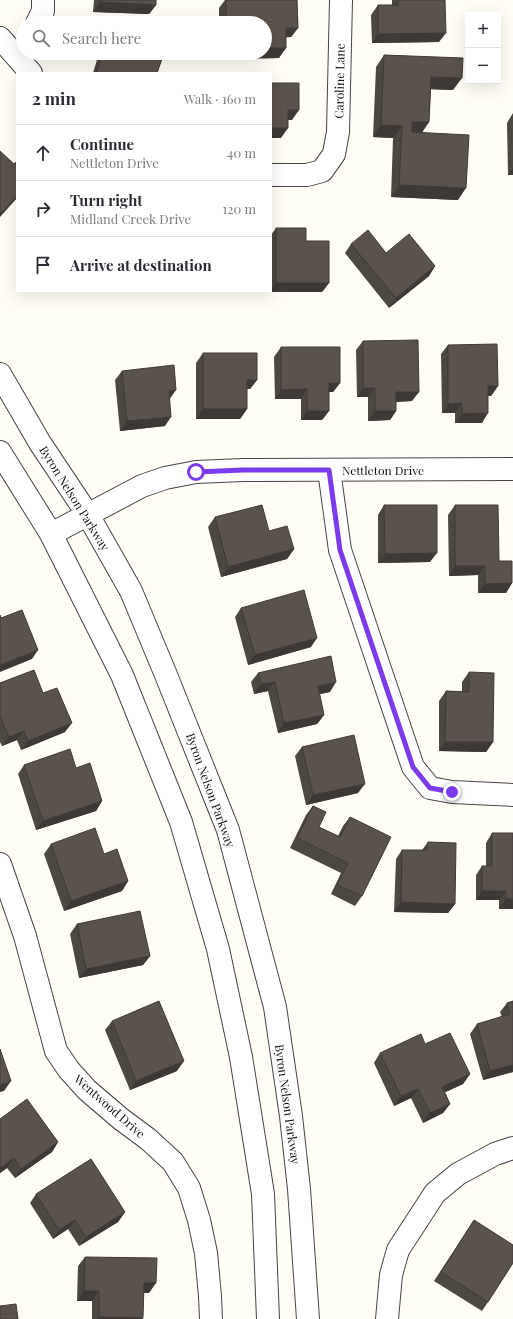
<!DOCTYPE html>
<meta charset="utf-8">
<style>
:root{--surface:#fff;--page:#f7f7f7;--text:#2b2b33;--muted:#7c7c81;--line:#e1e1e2}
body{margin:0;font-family:"Playfair Display",serif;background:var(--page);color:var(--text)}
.controls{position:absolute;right:12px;top:12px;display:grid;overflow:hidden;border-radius:0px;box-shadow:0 4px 16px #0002}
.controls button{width:36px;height:36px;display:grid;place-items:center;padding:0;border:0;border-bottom:1px solid var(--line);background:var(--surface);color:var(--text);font:20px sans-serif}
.stop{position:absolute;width:12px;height:12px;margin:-9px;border:3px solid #7c3aed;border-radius:50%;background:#fff}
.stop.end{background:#7c3aed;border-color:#fff;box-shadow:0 1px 4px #0008}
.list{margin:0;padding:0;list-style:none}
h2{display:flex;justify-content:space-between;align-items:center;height:52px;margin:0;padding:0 16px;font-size:17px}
h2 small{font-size:13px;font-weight:400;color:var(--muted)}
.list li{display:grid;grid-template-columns:26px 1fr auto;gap:12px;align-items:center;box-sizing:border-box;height:56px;padding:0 16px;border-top:1px solid var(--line)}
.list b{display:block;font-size:15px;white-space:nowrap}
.list p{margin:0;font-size:13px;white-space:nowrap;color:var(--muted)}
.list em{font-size:13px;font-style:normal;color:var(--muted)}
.icon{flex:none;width:22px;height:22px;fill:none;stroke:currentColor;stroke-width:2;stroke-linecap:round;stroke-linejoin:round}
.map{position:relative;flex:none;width:513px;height:1319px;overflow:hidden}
.search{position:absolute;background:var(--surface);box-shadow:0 4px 16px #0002;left:16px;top:16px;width:256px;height:44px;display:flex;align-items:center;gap:10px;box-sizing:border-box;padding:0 14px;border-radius:22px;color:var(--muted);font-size:15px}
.panel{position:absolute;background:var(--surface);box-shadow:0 4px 16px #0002;left:16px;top:72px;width:256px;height:220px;border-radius:0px}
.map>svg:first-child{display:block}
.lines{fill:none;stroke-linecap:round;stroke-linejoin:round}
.minor-casing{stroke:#444;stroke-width:24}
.tertiary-casing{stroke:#444;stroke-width:24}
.minor{stroke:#fff;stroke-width:22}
.tertiary{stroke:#fff;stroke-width:22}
.wall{fill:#4d4742}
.shaded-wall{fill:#3f3936}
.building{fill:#5a524d;stroke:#3f3936}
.route{stroke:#7c3aed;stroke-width:5}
.labels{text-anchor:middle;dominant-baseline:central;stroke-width:4;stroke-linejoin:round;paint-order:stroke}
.street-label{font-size:12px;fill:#111;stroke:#fff}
</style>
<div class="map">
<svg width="513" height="1319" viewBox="0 0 513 1319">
<rect width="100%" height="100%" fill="#fffdf5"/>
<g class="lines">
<defs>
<path id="minor" d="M37 23 43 11V0
M0 38 31 73
M271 175H307L322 171 334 154 338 132 341 0
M329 470 340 550 413 767 430 788 452 792 513 795
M51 534 142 486 165 478 196 472 243 470 513 469
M0 864 25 936 56 1051 69 1070 87 1090 121 1119 148 1139 173 1162 189 1188 199 1220 206 1253 210 1296 211 1319
M387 1319 391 1275 398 1250 435 1193 458 1174 495 1154 513 1148"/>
<path id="tertiary" d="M0 374 40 443 88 515 131 591 166 675 228 830 275 1007 291 1116 299 1189 308 1319
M0 452 51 534 122 675 181 822 218 949 241 1057 263 1194 268 1319"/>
</defs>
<!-- minor casing -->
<use href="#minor" class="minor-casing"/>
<!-- tertiary casing -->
<use href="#tertiary" class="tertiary-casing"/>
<!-- minor -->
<use href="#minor" class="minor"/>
<!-- tertiary -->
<use href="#tertiary" class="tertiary"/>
</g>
<!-- wall -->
<path class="wall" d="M94 0H156V5L149 14 93 12Z
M225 0H297L298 28 291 37H286L279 58 220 59V53H265V23H219V8Z
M392 0H445L439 42 372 43 371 15 378 5H392Z
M99 53H164L157 73H93Z
M384 55 453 90 431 89 429 122 422 132 458 200 391 197 393 138 373 137 376 67Z
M513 113V175H508L507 123Z
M276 228 306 241 329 283 322 292H269V291H271V235Z
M351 244 386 253 435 266 429 276 389 308 345 253Z
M363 341 412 401 396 402V411L390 420 368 421V397H357L356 350Z
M448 345 498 386 491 396H488L482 423H455V413H442L441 354Z
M281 347 340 383 333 392H329V411L322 420H301V399H275L274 357Z
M203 353 257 380 250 389H247V409L240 419H196V363Z
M122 371 170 399 165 426 120 431 115 380Z
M384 505 430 562 378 563V515Z
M455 505 499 561 512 583 506 593H478V575L449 576 448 515Z
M215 517 269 531 294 549 287 559 221 577 208 527Z
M241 608 311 647 248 665 235 617Z
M469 672 493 742 486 752 439 751V701L446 691 462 692V682Z
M258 673 330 692 319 694 324 715 317 724 278 733 268 691 254 694 251 682Z
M0 683 43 693 65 732 21 750 17 740 2 746 0 742Z
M302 747 358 793 306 805 295 756Z
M24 765 76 768 102 801 96 811 36 830 18 774Z
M313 806 319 827 338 836 343 826 350 817 362 896 355 906 331 894 341 873 290 848 306 815Z
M492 833 513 909H499V900H476V875L482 866H486V843Z
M428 842 455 904 448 913 394 912 396 859 402 850H422Z
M51 844 128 881 122 891 64 911 44 854Z
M77 924 150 956 143 965 79 978 70 934Z
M513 1001V1072L483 1080 470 1034 477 1024 502 1017 500 1012 507 1003Z
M112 1021 177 1071 130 1090 105 1030Z
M425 1044 470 1074 463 1084 445 1092 450 1104 443 1113 423 1123 411 1098 394 1106 374 1063 380 1053Z
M0 1119 58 1142 52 1152 15 1178 7 1168 0 1173Z
M36 1194 125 1212 118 1222 79 1246 68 1229 53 1239 30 1203Z
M474 1220 488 1302 482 1311 434 1281Z
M85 1257 149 1293H143L142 1319H92V1301H77L78 1266Z"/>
<!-- shaded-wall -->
<path class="shaded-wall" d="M100 2 156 5 149 14 93 12Z
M286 28H298L291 37 279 38Z
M446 33 439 42 372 43 378 34Z
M265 48H286L279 58 220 59 224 53H265Z
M431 77 462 78 453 90 423 89Z
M288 110H299L292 120H281Z
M412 122H429L421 134H404Z
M381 125 402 126 393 138 373 137Z
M271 128H288L281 138H271Z
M513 168V175H508Z
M399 185 466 188 458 200 391 197Z
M17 196V198L0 217V214Z
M435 266 429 276 389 308 396 298Z
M276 283H329L322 292H269L270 291H271V290Z
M247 380H257L250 389H240Z
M329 383H340L333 392H322Z
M488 386H498L491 396H481Z
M363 388H375L368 397H357Z
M307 389 301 399H275L281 390Z
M176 390 169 400V391Z
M396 392H419L412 401 390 402Z
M462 403 455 413H442L448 404Z
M203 409H247L240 419H196Z
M307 411H329L322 420H301Z
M375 411H396L390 420 368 421Z
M488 413 482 423H455L462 414Z
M171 417 165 426 120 431 127 421Z
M294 549 287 559 221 577 228 567Z
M437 553 430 562 378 563 385 554Z
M455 566H485L478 575 449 576Z
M512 583 506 593H478L485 584Z
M317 638 311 647 248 665 255 655Z
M38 650 32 659 0 672V665Z
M275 682 268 691 254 694 261 684Z
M336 682 330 692 311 696 318 686Z
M324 715 317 724 278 733 284 723Z
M72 723 65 732 21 750 28 741Z
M24 731 17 740 2 746 9 737Z
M445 742H493L486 752 439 751Z
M365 784 358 793 306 805 313 795Z
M102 801 96 811 36 830 43 821Z
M128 881 122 891 64 911 71 901Z
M482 891H506L499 900H476Z
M506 899H513V909H499Z
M401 902 455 904 448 913 394 912Z
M150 956 143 965 79 978 86 969Z
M184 1061 177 1071 130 1090 136 1081Z
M513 1065V1072L483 1080 490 1071Z
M470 1074 463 1084 435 1097 442 1087Z
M11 1081 4 1091 0 1092V1085Z
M418 1089 411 1098 394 1106 401 1096Z
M450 1104 443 1113 423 1123 430 1113Z
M58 1142 52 1152 15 1178 21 1169Z
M14 1158 7 1168 0 1173V1169L1 1168Z
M125 1212 118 1222 79 1246 86 1237Z
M75 1220 68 1229 53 1239 59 1230Z
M144 1283H156L149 1293H137Z
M84 1291H99L92 1301H77Z
M99 1317 143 1318 142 1319H97Z"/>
<!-- building -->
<path class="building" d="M100 0H156V5L100 2Z
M226 0H297L298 28H286V48H265V23H226Z
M398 0H445L446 33 378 34V5H398Z
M103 53H164L157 73H96Z
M384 55 463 58 462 78 431 77 429 122H412V132L469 135 466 188 399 185 402 126 381 125Z
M271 83H299V110H288V128H271Z
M0 151 14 164 17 161V196L0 214Z
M276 228H306V241H329V283H276Z
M368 230 386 253 409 234 435 266 396 298 351 244Z
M418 340 419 392H396V411H375V388H363V341Z
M497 344 498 386H488V413L462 414V403L448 404V345Z
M281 347H340V383H329V411H307V389L281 390Z
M203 353H257V380H247V409H203Z
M174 365 176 390 169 391 171 417 127 421 122 371Z
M262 505 269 531 287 526 294 549 228 567 215 517Z
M384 505H437V553L385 554Z
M455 505H498L499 561H512V583L485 584V566H455Z
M304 590 317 638 255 655 241 608Z
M22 610 38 650 0 665V615L1 618Z
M331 656 336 682 318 686 324 715 284 723 275 682 261 684 258 673Z
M34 670 43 693 57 688 72 723 28 741 24 731 9 737 0 716V683Z
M469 672 494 673 493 742H445L446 691 469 692Z
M354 735 365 784 313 795 302 747Z
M70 749 76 768 90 763 102 801 43 821 24 765Z
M313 806 326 812 319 827 340 837 350 817 391 837 362 896 337 885 348 863 297 838Z
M95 828 104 854 117 849 128 881 71 901 51 844Z
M492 833H513V899H506V891H482V866H492Z
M428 842 456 843 455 904 401 902 402 850H427Z
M140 911 150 956 86 969 77 924Z
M159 1001 184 1061 136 1081 112 1021Z
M513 1001V1065L490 1071 477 1024 510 1014 507 1003Z
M450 1033 470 1074 442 1087 450 1104 430 1113 418 1089 401 1096 380 1053 421 1034 425 1044Z
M0 1049 11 1081 0 1085Z
M27 1099 58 1142 21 1169 14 1158 1 1168 0 1166V1119Z
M91 1159 125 1212 86 1237 75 1220 59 1230 36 1194Z
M474 1220 513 1245V1263L488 1302 441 1272Z
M85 1257 157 1258 156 1283H144L143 1318 99 1317V1291H84Z
M16 1304 18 1319H0V1306Z"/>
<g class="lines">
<!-- route -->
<path class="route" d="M196 472 243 470H329L340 550 413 767 430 788 452 792"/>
</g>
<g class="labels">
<!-- street labels -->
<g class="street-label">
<text transform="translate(339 81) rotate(-89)">Caroline Lane</text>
<text x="383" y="470">Nettleton Drive</text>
<text transform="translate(75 498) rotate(58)">Byron Nelson Parkway</text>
<text transform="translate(211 790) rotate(70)">Byron Nelson Parkway</text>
<text transform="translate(288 1104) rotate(82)">Byron Nelson Parkway</text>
<text transform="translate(110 1106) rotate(41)">Wentwood Drive</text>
</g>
</g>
</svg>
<div class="controls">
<button>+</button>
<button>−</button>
</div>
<div class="stop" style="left:196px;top:472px"></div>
<div class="stop end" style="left:452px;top:792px"></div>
<div class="search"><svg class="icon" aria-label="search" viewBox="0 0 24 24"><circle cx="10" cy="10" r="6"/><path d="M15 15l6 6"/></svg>Search here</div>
<section class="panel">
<h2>2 min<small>Walk · 160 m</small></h2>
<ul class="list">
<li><svg class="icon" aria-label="ahead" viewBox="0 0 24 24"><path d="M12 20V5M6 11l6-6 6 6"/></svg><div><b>Continue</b><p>Nettleton Drive</p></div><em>40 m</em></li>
<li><svg class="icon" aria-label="right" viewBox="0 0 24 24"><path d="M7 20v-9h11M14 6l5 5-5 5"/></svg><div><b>Turn right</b><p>Midland Creek Drive</p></div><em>120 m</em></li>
<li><svg class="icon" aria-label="arrive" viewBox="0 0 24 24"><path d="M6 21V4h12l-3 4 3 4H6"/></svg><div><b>Arrive at destination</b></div></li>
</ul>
</section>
</div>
